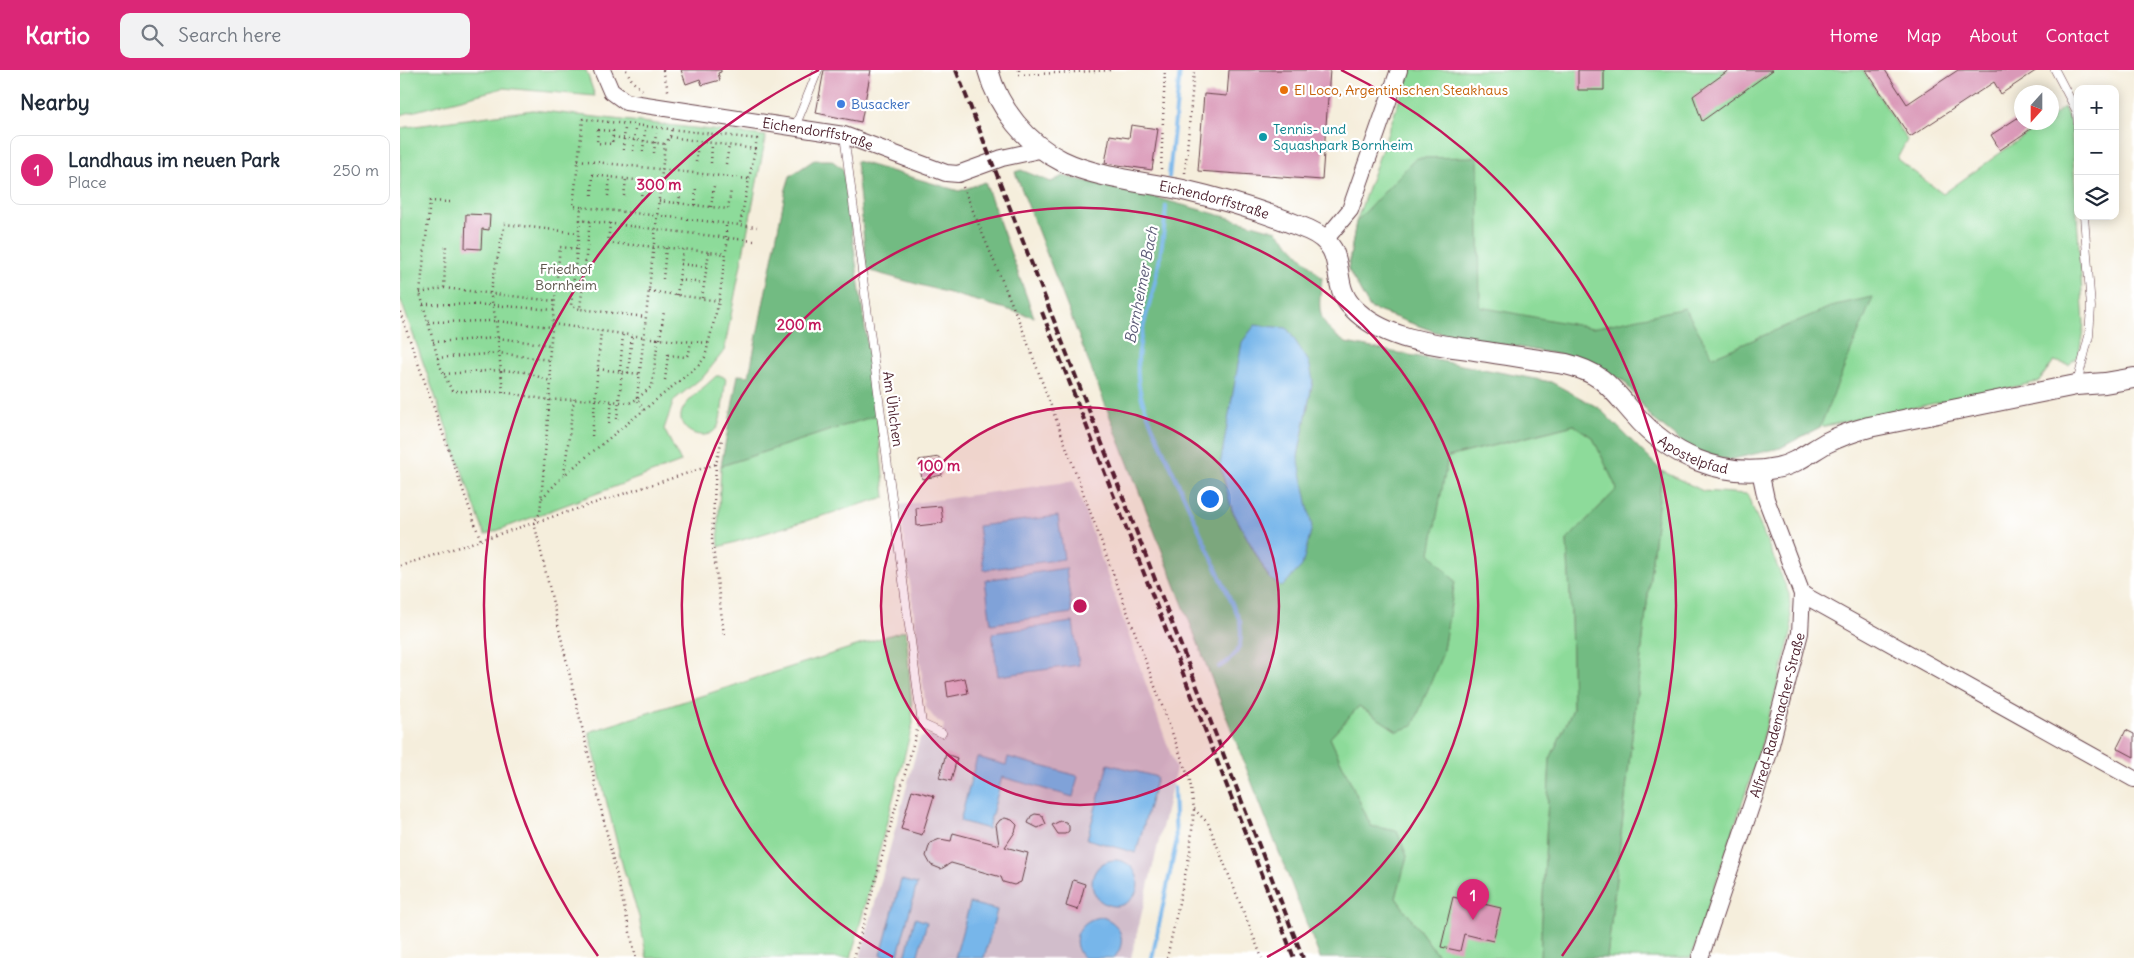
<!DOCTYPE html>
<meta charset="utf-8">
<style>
:root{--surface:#fff;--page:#f2f2f3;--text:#1f2937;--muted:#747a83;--line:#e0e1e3;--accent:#db2777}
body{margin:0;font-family:Delius,sans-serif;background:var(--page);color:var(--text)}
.controls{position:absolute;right:15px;top:15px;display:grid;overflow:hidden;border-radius:10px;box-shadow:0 2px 12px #0003}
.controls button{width:45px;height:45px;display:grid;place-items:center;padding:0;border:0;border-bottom:1px solid var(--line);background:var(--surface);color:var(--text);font:25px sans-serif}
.compass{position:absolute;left:1614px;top:15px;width:45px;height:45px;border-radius:50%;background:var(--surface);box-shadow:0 2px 12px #0003;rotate:201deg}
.you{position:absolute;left:809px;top:428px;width:18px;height:18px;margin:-12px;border:4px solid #fff;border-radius:50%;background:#1a73e8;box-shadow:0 0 0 8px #1a73e833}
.badge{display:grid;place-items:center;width:32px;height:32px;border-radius:50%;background:var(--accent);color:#fff;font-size:16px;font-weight:700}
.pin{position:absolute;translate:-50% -41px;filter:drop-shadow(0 1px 2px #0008)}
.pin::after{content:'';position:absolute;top:26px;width:18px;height:15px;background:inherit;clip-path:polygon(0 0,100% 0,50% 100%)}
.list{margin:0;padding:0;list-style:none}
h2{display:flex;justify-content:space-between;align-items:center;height:65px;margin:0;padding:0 20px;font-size:21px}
h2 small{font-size:16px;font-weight:400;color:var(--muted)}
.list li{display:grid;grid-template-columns:32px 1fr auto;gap:15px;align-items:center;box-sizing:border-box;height:70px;margin:0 10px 10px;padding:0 10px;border:1px solid var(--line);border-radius:10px}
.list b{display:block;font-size:19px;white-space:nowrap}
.list p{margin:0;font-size:16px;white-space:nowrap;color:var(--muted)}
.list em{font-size:16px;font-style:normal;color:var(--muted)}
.icon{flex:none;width:28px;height:28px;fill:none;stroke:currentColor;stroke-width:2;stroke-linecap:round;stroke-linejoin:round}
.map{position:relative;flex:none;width:1734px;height:888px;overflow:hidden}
header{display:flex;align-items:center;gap:30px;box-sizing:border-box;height:70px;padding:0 25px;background:var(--accent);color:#fff}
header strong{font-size:24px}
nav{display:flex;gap:28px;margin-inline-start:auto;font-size:18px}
.search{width:350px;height:45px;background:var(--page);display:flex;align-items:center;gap:12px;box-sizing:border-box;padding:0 18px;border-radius:10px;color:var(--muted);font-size:19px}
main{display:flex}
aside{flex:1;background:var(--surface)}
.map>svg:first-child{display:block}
.industrial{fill:#d1bdcb}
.green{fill:#8ddb9a;stroke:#6c7d62}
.forest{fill:#72bb82;stroke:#5e6d56;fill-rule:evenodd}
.water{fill:#77b6ea;stroke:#606a8a}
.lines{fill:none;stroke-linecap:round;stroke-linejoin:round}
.stream{stroke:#77b6ea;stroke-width:4}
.building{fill:#da99b8}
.service-casing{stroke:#643e46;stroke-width:9}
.minor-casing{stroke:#643e46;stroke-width:18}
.tertiary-casing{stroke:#643e46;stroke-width:22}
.path{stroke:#643e46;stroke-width:2.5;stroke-dasharray:1 4;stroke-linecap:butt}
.service{stroke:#fff;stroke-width:8}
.minor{stroke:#fff;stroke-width:16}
.tertiary{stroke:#fff;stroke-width:20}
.rail{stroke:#4a1f2b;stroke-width:4;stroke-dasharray:8 4;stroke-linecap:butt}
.ring{fill:none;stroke:#c2185b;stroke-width:2.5}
.food-dot{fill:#e8710a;stroke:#fff;stroke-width:2}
.shop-dot{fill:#3f7fe0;stroke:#fff;stroke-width:2}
.culture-dot{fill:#0f9aa8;stroke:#fff;stroke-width:2}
.labels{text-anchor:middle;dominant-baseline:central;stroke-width:4.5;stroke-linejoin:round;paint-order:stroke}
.food-label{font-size:14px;fill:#c56008;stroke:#fff;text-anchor:start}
.shop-label{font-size:14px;fill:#366cbe;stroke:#fff;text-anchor:start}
.culture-label{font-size:14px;fill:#0d838f;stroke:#fff;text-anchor:start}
.street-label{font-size:14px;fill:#4a1f2b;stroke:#fff}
.park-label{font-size:14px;fill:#5e574c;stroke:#fff}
.water-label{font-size:15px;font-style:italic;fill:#5c5b77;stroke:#fff}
.centre{fill:#c2185b;stroke:#fff;stroke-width:2.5}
.ring-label{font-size:15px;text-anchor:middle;font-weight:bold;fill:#c2185b;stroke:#fff;stroke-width:4.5;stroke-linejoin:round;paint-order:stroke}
</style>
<header>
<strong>Kartio</strong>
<div class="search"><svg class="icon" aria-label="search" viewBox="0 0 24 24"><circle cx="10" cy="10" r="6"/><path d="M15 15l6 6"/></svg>Search here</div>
<nav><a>Home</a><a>Map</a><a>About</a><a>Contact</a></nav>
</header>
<main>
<aside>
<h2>Nearby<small></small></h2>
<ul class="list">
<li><span class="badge">1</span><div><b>Landhaus im neuen Park</b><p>Place</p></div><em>250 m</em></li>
</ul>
</aside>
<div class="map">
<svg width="1734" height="888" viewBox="0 0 1734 888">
<rect width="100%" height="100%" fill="#fff"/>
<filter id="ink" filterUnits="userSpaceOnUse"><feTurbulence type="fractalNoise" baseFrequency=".02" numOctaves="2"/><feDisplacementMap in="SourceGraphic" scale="10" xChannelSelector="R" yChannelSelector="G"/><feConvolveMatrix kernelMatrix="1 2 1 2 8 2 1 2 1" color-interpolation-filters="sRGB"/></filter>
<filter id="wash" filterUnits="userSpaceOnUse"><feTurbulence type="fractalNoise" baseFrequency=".0096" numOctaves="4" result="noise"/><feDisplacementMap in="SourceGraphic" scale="20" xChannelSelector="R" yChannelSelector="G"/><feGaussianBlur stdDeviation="1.12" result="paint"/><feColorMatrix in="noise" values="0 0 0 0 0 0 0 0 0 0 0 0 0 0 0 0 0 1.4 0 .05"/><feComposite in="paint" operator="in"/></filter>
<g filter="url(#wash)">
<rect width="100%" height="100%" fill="#f5eedc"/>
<!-- industrial -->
<path class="industrial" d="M674 411 776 699 731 888H460L520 668 528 665 541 669 544 655 535 649 526 637 500 435Z"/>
<!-- green -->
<path class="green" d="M12 0H186L195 26 103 18 0 45V4Z
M1010 0H1463L1507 70 1497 89 1543 124 1642 53 1652 52V46L1664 37 1671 54 1684 254 1679 284 1669 295 1654 291 1638 312 1420 357 1380 378 1253 349 1224 311 1183 289 1036 262 970 238 948 199 956 152Z
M133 40 366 66 324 281 304 306 274 330 264 359 281 392 85 465 0 228V58Z
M316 306H322L326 309C324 319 322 348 318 356 307 376 272 360 283 339 288 329 307 315 316 306Z
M477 345 485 427 319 477 318 459 321 396Z
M1174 355 1193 368 1217 419 1167 470 1171 543 1173 639 1150 689 1140 888H1040L996 828 1007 786 971 756 930 668 959 636 997 661 1042 585 1055 512 1029 483 1048 387Z
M1262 401 1303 421 1347 424 1389 524 1392 560 1360 679 1291 888H1207Z
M506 560 513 653 451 888H247L239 847 223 797 189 662Z"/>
<!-- forest -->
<path class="forest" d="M1078 87 1080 237 1193 258 1285 238 1313 287 1435 235 1473 227 1420 357 1380 378 1329 390 1293 381 1253 349 1224 311 1183 289 1036 262 970 238 948 199 956 152 1016 88Z
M414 90H431L443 99 477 345 321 396 338 305 349 306 386 119 390 106Z
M456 91 559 121 585 112 634 247 467 200Z
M621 100 651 112 663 106 739 123 877 161 922 208C918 241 916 253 946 273L1151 312 1199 338 1262 401 1207 888H1140L1150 689 1173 639 1171 543 1167 470 1217 419 1193 368 1174 355 1048 387 1030 483 1055 511 1042 585 1013 656 997 661 959 636 930 668 971 756 997 761 1007 786 996 828 1040 888H920L615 102ZM913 310 898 387 869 508 832 440 820 395Z"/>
<!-- water -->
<path class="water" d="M855 255 887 258 909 292 913 310 898 387 912 457 902 496 882 517 869 508 832 440 820 395 842 272Z
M658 446 664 489 584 500 578 456Z
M666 498 672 543 591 554 585 510Z
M673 552 679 595 598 606 592 563Z
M577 687 606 695 608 687 678 706 673 727 602 707 588 759 560 751Z
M708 694 757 707 736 783 687 769Z
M692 813a23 23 0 1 1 46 0a23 23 0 1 1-46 0Z
M501 810 517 814 497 888 481 885Z
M570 833 597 840 584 888H555Z
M702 847C721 853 728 872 714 888H684C667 872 680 848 702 847Z
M515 848 527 852 517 888H505Z"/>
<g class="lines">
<!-- stream -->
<path class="stream" d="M769 107 780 0
M766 136C764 167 759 198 751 228 744 254 736 279 738 307 739 324 745 339 752 355L840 551C843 575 840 585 819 597
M752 888 776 774 774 718"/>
</g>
<g id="blocks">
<!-- building -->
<path class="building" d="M281 0H321V2L318 3 320 10 302 15 300 9 286 14Z
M424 0H471L461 52 416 43Z
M829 0H930L922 110 798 101 804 24 827 26Z
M1178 0H1204V20H1178Z
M1329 0H1373L1302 51 1293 26Z
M1466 0H1485L1507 34 1558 0H1637L1601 24 1594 12 1510 67Z
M1622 45V52H1641L1600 80 1591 65Z
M731 55 758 59 752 100 705 93 710 65 729 68Z
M66 144 90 145 89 160 82 159 81 179 65 178Z
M539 387 542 405 522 409 519 390Z
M541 436 543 453 517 456 516 438Z
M565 608 568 623 548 627 546 612Z
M1726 660 1734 664V687L1717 678Z
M546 684 557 688 551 711 539 708Z
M512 720 534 726 522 765 501 759Z
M635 744 642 745 646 754 638 758 628 753 631 746Z
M605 748 612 750 617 755 615 762 605 777 628 783 621 812 614 815 603 812 601 807 551 793 541 799 531 795 526 786 530 773 540 769 551 771 553 763 599 775 596 755 600 750Z
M660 751 666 752 669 756V761L665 764H658L652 755Z
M673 810 685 814 678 840 666 836Z
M1053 827 1101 838 1093 871 1064 864 1060 881 1041 877Z"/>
</g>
</g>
<g filter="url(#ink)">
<use href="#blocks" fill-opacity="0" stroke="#643e46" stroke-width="1"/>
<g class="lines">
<defs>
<path id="service" d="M1655 0 1677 42 1678 59
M395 57 418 0
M444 65 522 654 542 663
M1677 313 1689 266 1691 237 1684 146"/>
<g id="minor">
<path id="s1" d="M202 0 211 21 226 32 444 65 546 103 558 104 602 88 644 79"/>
<path d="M925 170 950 140 999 0"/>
<path d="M1402 524 1734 709"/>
<path id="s2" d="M1300 888 1368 686 1400 563 1402 524 1366 429 1360 401"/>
</g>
<g id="tertiary">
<path id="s3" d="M588 0C598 38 627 74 662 91 697 108 745 112 783 120 826 130 869 143 909 160 952 179 927 212 953 238 985 271 1037 274 1080 281 1108 285 1137 290 1166 294 1203 303 1211 318 1234 344 1269 385 1322 409 1376 398 1394 395 1410 382 1426 373 1440 366 1454 361 1469 357L1676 315 1705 313 1734 308"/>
</g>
</defs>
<!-- service casing -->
<use href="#service" class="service-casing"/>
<!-- minor casing -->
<use href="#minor" class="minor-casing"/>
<!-- tertiary casing -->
<use href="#tertiary" class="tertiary-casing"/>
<!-- path -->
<path class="path" d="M226 0 233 12 242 20
M263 0 269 24
M619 0V5L712 0
M198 60 213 61 212 74 197 73Z
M213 67 265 74
M270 67 355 79
M223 80 225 58
M233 81 235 60
M243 81 245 60
M254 83 256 63
M178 90 348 109
M296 92 298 72
M311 93 312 74
M326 94 329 76
M761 99 765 0
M785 103 794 0
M563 117 624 263 790 711 794 739 790 782 767 888
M192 125 193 105 261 113
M208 126 210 107
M224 126 226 109
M241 130 242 111
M259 131 328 139 331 120
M50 132 30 131 20 223 40 296 52 321 103 322 149 330 195 329 229 333 237 329 244 340
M279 133 281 114
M295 135 296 116
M181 137 173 136 183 49 357 69 340 154
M311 137 314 116
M180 150 177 179 160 177 149 290 151 312 140 443 134 452 236 888
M190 151 180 239 246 247
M210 153 208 173 283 179
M326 167V153
M354 171 180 150 181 137 357 157
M177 179 171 236 180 239
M281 194 307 197
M263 209 266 178
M279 210 304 213
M44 218 154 231
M249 221 319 231
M20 223 44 218 46 175
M277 225 283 179 326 184
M302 228 309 182
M23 234 93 235 154 240
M0 242 81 471
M28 252 96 251 152 257
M152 254 258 269
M260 269 264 241
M33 272 98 268 150 275
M37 288 99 283 149 290
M198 299 240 304
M220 301 223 264
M228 303 232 265
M44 304 100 300 126 302 150 311
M265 310 268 285 286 287 289 283 291 272
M103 322 96 251 90 222 105 154 179 163
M237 328 265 74 270 67 272 58
M238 328 252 316 258 269 308 273
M217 349 222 302
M209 353 212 331
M192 366 201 261
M316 394 312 469 324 565
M164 404 174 329
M142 428 164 405 299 295 305 287 319 231 328 167
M0 496 316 394 322 369
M794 739 808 753 862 888
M454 888 517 660"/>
<!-- service -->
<use href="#service" class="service"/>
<!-- minor -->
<use href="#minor" class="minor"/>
<!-- tertiary -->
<use href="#tertiary" class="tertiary"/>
<!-- rail -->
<path class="rail" d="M556 0 903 888
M642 242 894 888"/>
</g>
</g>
<!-- distance rings -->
<circle cx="680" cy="536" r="199" fill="#c2185b" fill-opacity=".12"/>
<g class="ring">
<circle cx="680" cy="536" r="199"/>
<path d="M493 887A398 398 0 1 1 867 887"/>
<path d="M198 886A596 596 0 0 1 419 0M941 0A596 596 0 0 1 1162 886"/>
</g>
<!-- markers -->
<circle class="food-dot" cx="884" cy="20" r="5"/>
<circle class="shop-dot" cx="441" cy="34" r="5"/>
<circle class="culture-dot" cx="863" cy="67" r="5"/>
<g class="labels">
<!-- food labels -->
<g class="food-label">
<text x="894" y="20">El Loco, Argentinischen Steakhaus</text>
</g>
<!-- shop labels -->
<g class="shop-label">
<text x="451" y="34">Busacker</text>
</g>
<!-- culture labels -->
<g class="culture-label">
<text x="873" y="59">Tennis- und<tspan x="873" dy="16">Squashpark Bornheim</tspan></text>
</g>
<!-- street labels -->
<g class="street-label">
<text stroke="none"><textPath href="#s1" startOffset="236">Eichendorffstraße</textPath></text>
<text stroke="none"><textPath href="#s3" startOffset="278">Eichendorffstraße</textPath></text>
<text transform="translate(493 339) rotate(82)">Am Ühlchen</text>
<text stroke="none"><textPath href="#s3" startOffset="855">Apostelpfad</textPath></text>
<text stroke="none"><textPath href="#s2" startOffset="255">Alfred-Rademacher-Straße</textPath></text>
</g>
<!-- park labels -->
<g class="park-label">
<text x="166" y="199">Friedhof<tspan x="166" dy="16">Bornheim</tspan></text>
</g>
<!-- water labels -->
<g class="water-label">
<text transform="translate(741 215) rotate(-79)">Bornheimer Bach</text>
</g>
</g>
<circle cx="680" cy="536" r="8" class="centre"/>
<g class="ring-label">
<text x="259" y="120">300 m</text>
<text x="399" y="260">200 m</text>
<text x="539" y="401">100 m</text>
</g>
</svg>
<div class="controls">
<button>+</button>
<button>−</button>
<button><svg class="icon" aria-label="layers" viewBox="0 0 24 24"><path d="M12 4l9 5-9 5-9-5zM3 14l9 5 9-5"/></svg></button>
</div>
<svg class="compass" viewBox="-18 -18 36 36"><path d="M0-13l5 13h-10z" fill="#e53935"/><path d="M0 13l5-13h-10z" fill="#747a83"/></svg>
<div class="you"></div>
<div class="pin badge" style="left:1073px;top:850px">1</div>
</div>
</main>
